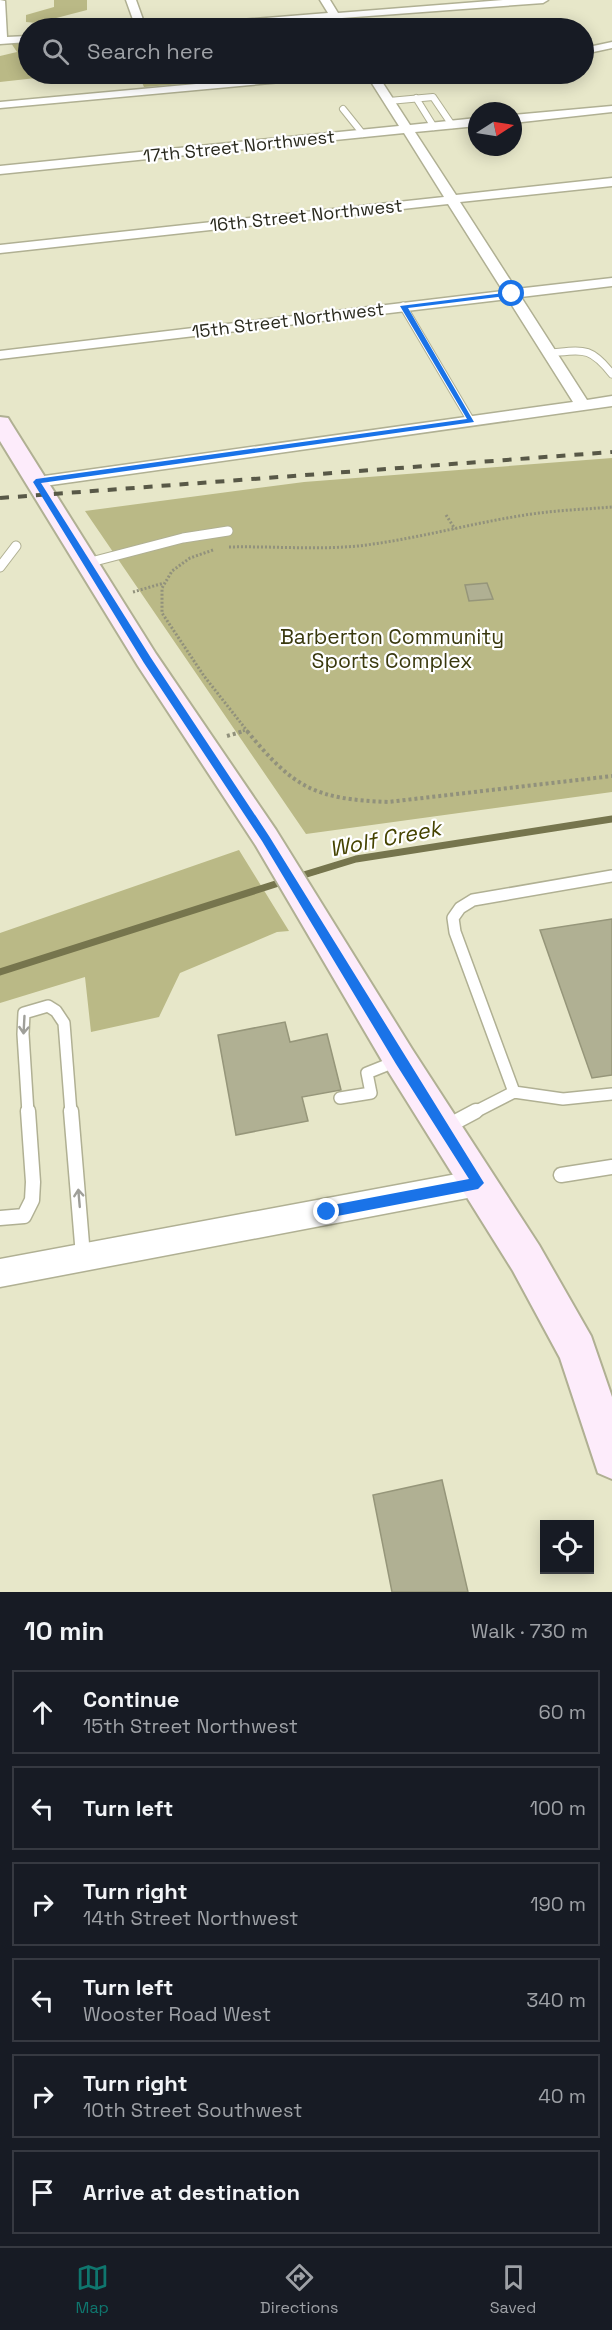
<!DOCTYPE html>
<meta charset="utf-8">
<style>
:root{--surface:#171b24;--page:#242831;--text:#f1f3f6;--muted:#9ea1a6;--line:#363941;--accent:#0f766e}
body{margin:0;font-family:"Space Grotesk",sans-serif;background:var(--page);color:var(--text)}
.controls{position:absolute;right:18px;bottom:18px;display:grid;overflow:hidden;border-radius:0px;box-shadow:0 3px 15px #0003}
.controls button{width:54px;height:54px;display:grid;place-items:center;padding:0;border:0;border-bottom:2px solid var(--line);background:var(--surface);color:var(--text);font:30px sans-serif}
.compass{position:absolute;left:468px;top:102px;width:54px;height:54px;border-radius:50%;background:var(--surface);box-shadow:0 3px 15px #0003;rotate:78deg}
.stop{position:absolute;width:18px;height:18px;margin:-14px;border:4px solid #1a73e8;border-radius:50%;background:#fff}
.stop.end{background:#1a73e8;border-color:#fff;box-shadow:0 2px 6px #0008}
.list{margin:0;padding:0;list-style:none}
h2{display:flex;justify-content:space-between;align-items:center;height:78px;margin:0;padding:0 24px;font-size:26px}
h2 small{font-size:20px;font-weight:400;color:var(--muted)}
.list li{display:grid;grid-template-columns:39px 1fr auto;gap:18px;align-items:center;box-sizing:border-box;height:84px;margin:0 12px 12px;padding:0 12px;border:2px solid var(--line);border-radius:0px}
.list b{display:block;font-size:22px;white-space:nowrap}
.list p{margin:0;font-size:20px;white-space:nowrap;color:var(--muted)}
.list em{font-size:20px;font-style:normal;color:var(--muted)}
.icon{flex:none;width:33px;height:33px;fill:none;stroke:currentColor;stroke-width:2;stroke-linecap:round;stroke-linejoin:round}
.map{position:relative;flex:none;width:612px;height:1592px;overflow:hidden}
.search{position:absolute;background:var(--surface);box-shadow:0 3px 15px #0003;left:18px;right:18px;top:18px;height:66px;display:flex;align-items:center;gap:15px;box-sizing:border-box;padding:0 21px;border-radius:33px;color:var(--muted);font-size:22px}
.sheet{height:654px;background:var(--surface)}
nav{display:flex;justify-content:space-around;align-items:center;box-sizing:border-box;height:84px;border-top:2px solid var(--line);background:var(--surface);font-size:16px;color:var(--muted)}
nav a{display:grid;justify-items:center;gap:3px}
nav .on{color:var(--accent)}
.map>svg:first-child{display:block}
.green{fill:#bab986}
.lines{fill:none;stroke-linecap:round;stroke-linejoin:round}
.stream{stroke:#76754d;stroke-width:7}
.building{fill:#b0b093;stroke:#96967a;stroke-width:1.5}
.service-far4-casing{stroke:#b0b093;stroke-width:8}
.service-far3-casing{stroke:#b0b093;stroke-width:9}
.service-far2-casing{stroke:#b0b093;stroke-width:11}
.service-far1-casing{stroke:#b0b093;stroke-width:14}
.service-casing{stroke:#b0b093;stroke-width:17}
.minor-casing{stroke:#b0b093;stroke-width:3}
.secondary-casing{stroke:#b0b093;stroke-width:4}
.path-far1{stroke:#91917c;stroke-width:3;stroke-dasharray:2 2;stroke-linecap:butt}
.path{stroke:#91917c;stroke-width:4;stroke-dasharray:3 3;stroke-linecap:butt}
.service-far4{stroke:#fff;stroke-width:6}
.service-far3{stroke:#fff;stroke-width:7}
.service-far2{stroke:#fff;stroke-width:9}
.service-far1{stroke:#fff;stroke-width:11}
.service{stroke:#fff;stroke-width:14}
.minor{fill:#fff;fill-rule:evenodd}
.secondary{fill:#fdecfb;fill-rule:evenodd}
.rail{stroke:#585847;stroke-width:4;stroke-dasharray:9 9;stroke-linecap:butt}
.oneway{stroke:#9f9f99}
.route{fill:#1a73e8}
.labels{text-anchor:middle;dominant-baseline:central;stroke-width:4.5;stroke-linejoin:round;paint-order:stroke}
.far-street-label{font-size:18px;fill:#29291d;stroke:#fff}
.park-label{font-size:21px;fill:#39380d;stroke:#fff}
.water-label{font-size:22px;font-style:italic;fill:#454300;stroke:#fff}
</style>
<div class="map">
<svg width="612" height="1592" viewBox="0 0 612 1592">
<rect width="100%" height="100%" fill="#e7e7c9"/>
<!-- green -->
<path class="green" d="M54 0H87V10L37 23 26 22V15L54 7Z
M28 42V74H59L54 76 0 82V56L17 52 11 43Z
M138 74H306L144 87Z
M612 458V792L306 834 85 511 304 482Z
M239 850 289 931 277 932 180 973 159 1017 91 1032 85 977 0 1003V933Z"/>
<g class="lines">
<!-- stream -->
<path class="stream" d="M297 877 356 859 612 819
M0 972 285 881"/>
</g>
<!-- building -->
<path class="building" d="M487 583 493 599 469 601 465 585Z
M612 919V1075L592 1078 540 930Z
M285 1022 290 1042 327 1034 341 1090 302 1097 308 1121 236 1135 218 1035Z
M442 1480 468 1592H392L373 1495Z"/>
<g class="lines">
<defs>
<path id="service-far4" d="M416 98 434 127
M389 101 433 97 452 125
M343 109 363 134"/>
<path id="service-far3" d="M403 306 471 421
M550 353C583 350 590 346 612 374"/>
<path id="service-far2" d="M87 563 183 538 228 531
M0 567 16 546"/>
<path id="service-far1" d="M514 1092 455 932 453 918 460 908 473 900 612 876
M340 1098 371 1093 367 1073 397 1061
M28 1113 23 1034 24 1013 48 1006 56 1011 64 1023 71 1113
M473 1113 514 1092 563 1099 612 1094"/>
<path id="service" d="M71 1111 83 1256
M446 1127 476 1111
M561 1175 612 1167
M0 1218 24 1216 32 1200 33 1182 28 1111"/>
<path id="minor" d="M0 0 5 1 7 37 28 36V42L0 44Z
M126 0H136L146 28H136Z
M320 0H330L338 13 503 0H548L543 3 342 18 348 28H338L332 19 211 28H172L177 25 328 13Z
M612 42V48L584 54V48Z
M305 74H342L336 77 0 108V102Z
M366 74H377L410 125 477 118V126L415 132 456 195 612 178V186L460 202 516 289 612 278V286L521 297 587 400 612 396V406L37 487 31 486 29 482 31 478 37 477 573 402 508 299 0 359V351L503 291 448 204 0 253V245L444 197 404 133 0 174V166L399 126Z
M612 106V112L513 123V115Z
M478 1170 487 1174 491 1183 487 1192 478 1196 0 1287V1259Z"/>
<path id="secondary" d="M0 417 8 418 11 423 156 654 276 830 412 1049 539 1245 591 1336 612 1397V1479L598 1473 560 1358 513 1271 388 1071 256 846 138 666 0 441Z"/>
</defs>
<!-- service-far4 casing -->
<use href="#service-far4" class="service-far4-casing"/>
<!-- service-far3 casing -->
<use href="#service-far3" class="service-far3-casing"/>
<!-- service-far2 casing -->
<use href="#service-far2" class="service-far2-casing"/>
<!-- service-far1 casing -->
<use href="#service-far1" class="service-far1-casing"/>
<!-- service casing -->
<use href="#service" class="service-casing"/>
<!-- minor casing -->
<use href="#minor" class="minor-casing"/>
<!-- secondary casing -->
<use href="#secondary" class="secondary-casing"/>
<!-- path-far1 -->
<path class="path-far1" d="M446 515 455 529
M229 547C272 546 315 550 358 546 419 539 478 521 539 513 563 510 588 509 612 507
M213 550 190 558 172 571 162 588V613L204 676 248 732
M133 592 164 583
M239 732 246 730"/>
<!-- path -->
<path class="path" d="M247 731C294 788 314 799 388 802L612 776
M227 736 244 731"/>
<!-- service-far4 -->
<use href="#service-far4" class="service-far4"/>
<!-- service-far3 -->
<use href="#service-far3" class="service-far3"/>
<!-- service-far2 -->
<use href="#service-far2" class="service-far2"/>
<!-- service-far1 -->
<use href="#service-far1" class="service-far1"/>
<!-- service -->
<use href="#service" class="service"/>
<!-- minor -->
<use href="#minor" class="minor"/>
<!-- secondary -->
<use href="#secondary" class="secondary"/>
<!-- rail -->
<path class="rail" d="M0 498 612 452"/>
</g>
<!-- one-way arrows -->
<defs><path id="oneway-shaft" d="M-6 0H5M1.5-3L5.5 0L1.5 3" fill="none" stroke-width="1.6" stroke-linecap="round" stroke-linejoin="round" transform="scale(1.5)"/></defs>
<g class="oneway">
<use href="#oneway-shaft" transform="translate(24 1025) rotate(93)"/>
<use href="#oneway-shaft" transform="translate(79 1198) rotate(-95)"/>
</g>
<!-- route -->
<path class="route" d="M512 292 514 295 408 308 474 422 41 483 151 658 269 836 484 1183 478 1189 327 1218 323 1216 321 1212 323 1208 327 1206 469 1179 396 1064 262 841 144 663 33 482 36 479 467 419 400 306Z"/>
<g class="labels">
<!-- far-street labels -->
<g class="far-street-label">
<text transform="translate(239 146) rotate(-6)">17th Street Northwest</text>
<text transform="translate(306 215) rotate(-6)">16th Street Northwest</text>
<text transform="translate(288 320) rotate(-7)">15th Street Northwest</text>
</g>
<!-- park labels -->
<g class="park-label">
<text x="392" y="636">Barberton Community<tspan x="392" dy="24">Sports Complex</tspan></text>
</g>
<!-- water labels -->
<g class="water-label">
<text transform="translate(385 838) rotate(-11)">Wolf Creek</text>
</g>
</g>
</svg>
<div class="controls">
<button><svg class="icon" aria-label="locate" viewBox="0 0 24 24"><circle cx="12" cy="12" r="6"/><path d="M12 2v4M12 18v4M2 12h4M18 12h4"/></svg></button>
</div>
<svg class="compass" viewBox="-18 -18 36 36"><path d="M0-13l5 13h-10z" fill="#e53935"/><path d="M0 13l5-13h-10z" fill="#9ea1a6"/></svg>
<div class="stop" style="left:512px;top:294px"></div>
<div class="stop end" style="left:327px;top:1212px"></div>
<div class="search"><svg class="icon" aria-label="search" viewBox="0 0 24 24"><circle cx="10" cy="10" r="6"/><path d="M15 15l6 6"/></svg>Search here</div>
</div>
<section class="sheet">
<h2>10 min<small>Walk · 730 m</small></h2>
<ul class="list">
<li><svg class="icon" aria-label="ahead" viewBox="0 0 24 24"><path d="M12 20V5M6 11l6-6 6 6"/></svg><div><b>Continue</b><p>15th Street Northwest</p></div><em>60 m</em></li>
<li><svg class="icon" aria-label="left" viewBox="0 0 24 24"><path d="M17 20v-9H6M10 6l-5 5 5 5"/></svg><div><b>Turn left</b></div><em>100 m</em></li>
<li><svg class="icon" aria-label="right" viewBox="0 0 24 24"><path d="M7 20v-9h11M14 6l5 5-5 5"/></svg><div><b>Turn right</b><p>14th Street Northwest</p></div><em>190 m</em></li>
<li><svg class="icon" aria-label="left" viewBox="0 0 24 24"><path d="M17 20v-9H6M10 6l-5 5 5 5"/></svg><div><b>Turn left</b><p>Wooster Road West</p></div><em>340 m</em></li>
<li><svg class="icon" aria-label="right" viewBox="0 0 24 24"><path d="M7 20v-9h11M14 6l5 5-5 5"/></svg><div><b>Turn right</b><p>10th Street Southwest</p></div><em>40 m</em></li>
<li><svg class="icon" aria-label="arrive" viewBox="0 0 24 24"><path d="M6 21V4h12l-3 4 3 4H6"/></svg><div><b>Arrive at destination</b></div></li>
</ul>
</section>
<nav>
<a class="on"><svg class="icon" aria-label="map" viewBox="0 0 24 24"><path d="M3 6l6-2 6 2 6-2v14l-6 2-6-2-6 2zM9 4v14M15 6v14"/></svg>Map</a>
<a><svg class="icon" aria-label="directions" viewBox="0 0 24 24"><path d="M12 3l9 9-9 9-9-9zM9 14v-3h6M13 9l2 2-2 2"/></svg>Directions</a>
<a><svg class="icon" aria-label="saved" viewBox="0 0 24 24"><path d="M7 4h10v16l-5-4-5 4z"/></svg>Saved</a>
</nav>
